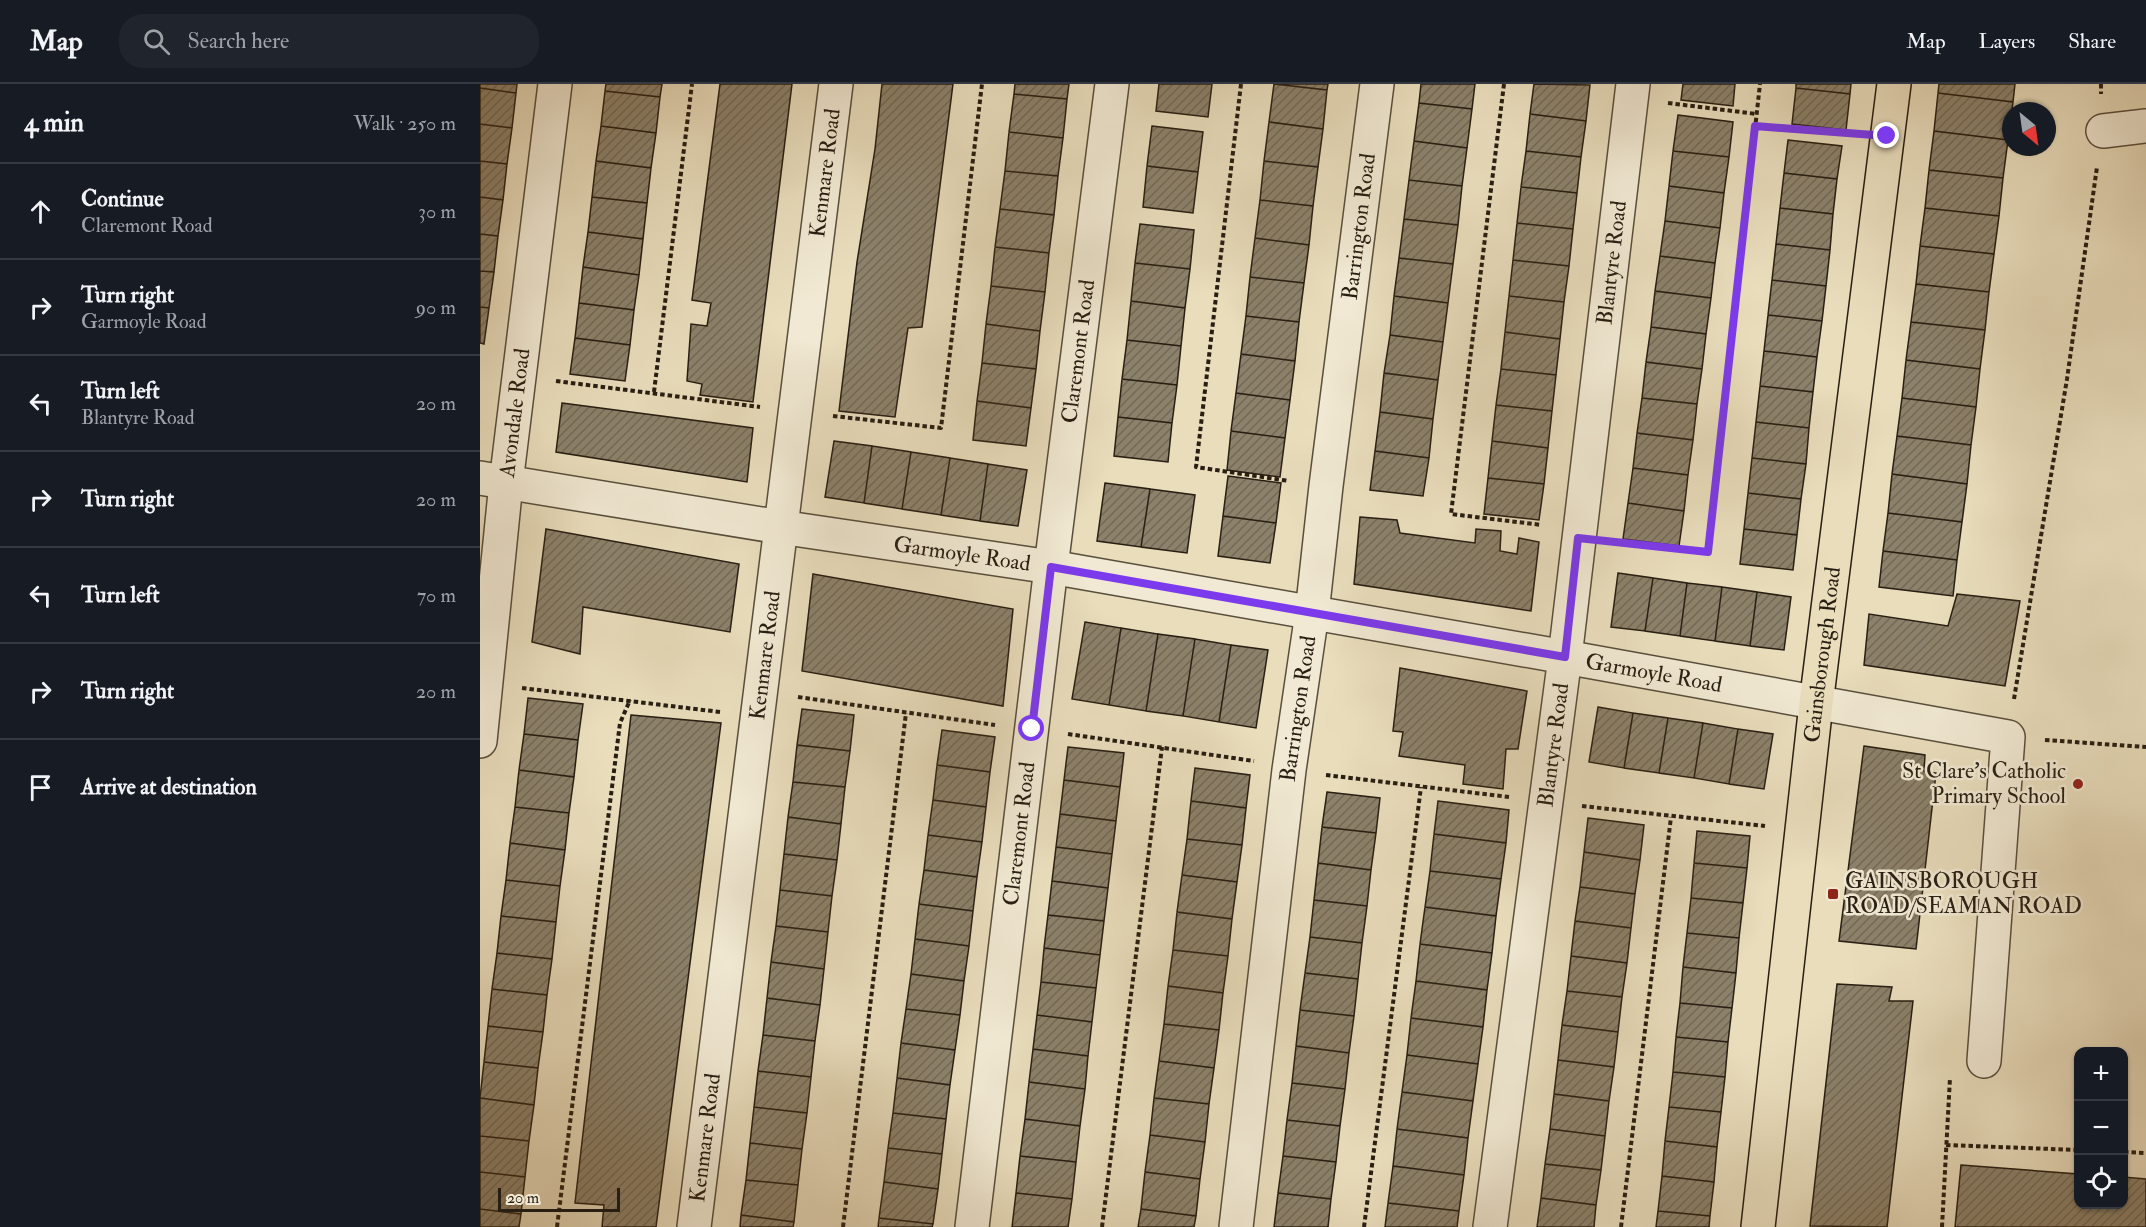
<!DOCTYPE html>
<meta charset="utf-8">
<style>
:root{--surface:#171b24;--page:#20242c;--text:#f1f3f6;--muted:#9ea1a6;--line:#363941}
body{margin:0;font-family:"IM FELL Double Pica",serif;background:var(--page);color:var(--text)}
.controls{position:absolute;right:18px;bottom:18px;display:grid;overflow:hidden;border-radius:12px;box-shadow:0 2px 4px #0004}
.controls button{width:54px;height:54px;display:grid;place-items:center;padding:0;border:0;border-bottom:2px solid var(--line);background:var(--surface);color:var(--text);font:30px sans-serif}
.compass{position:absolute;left:1522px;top:18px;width:54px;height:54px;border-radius:50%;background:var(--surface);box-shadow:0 2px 4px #0004;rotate:151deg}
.scale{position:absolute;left:18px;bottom:15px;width:122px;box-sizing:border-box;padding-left:6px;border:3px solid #281e12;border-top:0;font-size:16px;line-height:21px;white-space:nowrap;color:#281e12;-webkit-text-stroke:4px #f1e9d3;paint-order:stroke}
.stop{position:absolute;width:18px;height:18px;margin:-14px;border:4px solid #7c3aed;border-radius:50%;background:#fff}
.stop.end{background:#7c3aed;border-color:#fff;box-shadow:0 2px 6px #0008}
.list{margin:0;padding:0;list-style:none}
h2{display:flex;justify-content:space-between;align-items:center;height:78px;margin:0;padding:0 24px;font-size:26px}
h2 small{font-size:20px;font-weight:400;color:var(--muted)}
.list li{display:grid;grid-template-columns:39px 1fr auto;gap:18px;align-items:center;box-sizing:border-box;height:96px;padding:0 24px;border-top:2px solid var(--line)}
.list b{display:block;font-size:22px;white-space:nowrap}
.list p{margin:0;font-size:20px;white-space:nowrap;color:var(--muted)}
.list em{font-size:20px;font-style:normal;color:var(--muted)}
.icon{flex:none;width:33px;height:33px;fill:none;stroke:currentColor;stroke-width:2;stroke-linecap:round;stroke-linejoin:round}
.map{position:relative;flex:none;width:1666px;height:1143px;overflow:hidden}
header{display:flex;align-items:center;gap:36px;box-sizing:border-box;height:84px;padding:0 30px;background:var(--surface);border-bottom:2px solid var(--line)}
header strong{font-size:28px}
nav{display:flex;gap:33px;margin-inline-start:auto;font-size:21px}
.search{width:420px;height:54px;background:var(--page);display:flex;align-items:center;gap:15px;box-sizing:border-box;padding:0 21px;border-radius:24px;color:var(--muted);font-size:22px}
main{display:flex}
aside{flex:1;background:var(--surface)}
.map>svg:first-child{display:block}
.building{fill:url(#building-hatch);stroke:#281e12;stroke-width:1.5}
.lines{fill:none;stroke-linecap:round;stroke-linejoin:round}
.minor-casing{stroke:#584e3c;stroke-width:36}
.major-casing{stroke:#281e12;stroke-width:36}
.path{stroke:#281e12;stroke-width:4;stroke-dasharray:4.5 3;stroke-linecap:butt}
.minor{stroke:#f1e9d3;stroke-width:33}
.major{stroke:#e9ddbc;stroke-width:33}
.route{stroke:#7c3aed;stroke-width:8}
.poi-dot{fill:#8f2418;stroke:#f1e9d3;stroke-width:2}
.labels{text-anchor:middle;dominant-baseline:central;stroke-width:5;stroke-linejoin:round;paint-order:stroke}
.street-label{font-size:22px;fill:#281e12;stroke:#f1e9d3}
.poi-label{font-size:22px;fill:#281e12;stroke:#f1e9d3;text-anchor:end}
</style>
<header>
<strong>Map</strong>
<div class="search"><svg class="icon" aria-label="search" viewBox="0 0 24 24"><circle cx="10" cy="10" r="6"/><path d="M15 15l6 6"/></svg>Search here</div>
<nav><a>Map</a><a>Layers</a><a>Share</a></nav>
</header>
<main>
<aside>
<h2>4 min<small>Walk · 250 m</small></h2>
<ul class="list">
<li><svg class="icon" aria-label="ahead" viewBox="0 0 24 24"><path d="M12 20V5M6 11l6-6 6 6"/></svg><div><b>Continue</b><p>Claremont Road</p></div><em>30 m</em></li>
<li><svg class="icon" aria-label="right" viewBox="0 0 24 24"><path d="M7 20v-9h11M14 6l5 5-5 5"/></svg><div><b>Turn right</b><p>Garmoyle Road</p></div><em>90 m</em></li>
<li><svg class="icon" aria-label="left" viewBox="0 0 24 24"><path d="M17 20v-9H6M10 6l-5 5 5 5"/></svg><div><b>Turn left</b><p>Blantyre Road</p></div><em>20 m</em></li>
<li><svg class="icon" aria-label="right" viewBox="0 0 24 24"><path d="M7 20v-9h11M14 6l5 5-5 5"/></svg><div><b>Turn right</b></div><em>20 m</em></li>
<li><svg class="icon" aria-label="left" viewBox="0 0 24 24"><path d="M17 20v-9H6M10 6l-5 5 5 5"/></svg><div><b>Turn left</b></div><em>70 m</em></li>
<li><svg class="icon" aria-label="right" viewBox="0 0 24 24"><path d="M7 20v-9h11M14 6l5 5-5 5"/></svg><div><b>Turn right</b></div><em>20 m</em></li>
<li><svg class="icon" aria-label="arrive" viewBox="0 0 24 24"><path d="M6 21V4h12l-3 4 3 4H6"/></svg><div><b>Arrive at destination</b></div></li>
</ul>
</aside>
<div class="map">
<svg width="1666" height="1143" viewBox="0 0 1666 1143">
<defs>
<pattern id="building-hatch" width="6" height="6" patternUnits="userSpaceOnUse" patternTransform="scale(1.5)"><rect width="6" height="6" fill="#8c816a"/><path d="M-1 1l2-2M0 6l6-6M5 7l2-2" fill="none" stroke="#726956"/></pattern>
</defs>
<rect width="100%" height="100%" fill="#e9ddbc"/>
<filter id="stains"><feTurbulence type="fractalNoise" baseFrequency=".00333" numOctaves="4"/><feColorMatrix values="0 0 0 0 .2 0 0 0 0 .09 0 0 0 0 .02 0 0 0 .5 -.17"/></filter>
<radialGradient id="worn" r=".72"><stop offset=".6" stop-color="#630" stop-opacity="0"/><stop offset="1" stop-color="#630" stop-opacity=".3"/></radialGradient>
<!-- building -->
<path class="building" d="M0 0H37L36 9 0 4Z
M126 0H182L180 13 125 7Z
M240 0H312L273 318 220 311 222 300 207 297 211 240 227 242 231 219 212 216Z
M402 0H473L442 243 428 244 415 333 359 327 377 178 395 65Z
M535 0H589L587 15 534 10Z
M679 0H732L728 33 676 27Z
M794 0 847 6 843 45 789 38Z
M795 0H848L847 6Z
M941 0H995L992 25 939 19Z
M1054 0 1110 1 1106 37 1050 30Z
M1203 0H1255L1253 22 1201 16Z
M1316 0H1371L1370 10 1316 4Z
M1459 0H1535L1533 18 1458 9Z
M0 4 36 9 32 44 0 40Z
M1316 4 1370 10 1366 46 1312 40Z
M125 7 180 13 176 49 121 42Z
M1458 9 1533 18 1528 56 1454 47Z
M534 10 587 15 583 54 529 48Z
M939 19 992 25 987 64 934 57Z
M1050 30 1106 37 1101 73 1046 67Z
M1198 31 1253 38 1249 73 1193 67Z
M789 38 843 45 838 83 784 77Z
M0 40 32 44 27 80 0 77Z
M121 42 176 49 171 84 116 77Z
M672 42 723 48 718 88 667 82Z
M1454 47 1528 56 1523 94 1449 86Z
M529 48 583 54 578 92 525 87Z
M1308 56 1362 62 1357 95 1304 89Z
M934 57 987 64 982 102 929 96Z
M1046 67 1101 73 1097 109 1041 103Z
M1193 67 1249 73 1244 109 1189 102Z
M0 77 27 80 23 116 0 113Z
M116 77 171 84 167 119 112 113Z
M784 77 838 83 833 122 780 116Z
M667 82 718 88 713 129 663 123Z
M1449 86 1523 94 1519 132 1445 124Z
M525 87 578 92 574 131 520 125Z
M1304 89 1357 95 1353 130 1300 124Z
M929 96 982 102 978 141 924 135Z
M1189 102 1244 109 1240 144 1185 137Z
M1041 103 1097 109 1093 145 1037 139Z
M0 113 23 116 18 152 0 150Z
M112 113 167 119 163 155 108 148Z
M780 116 833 122 829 161 775 154Z
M1300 124 1353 130 1350 166 1296 160Z
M1445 124 1519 132 1514 170 1440 162Z
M520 125 574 131 569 169 515 163Z
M924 135 978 141 973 180 919 174Z
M1185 137 1240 144 1235 179 1180 172Z
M1037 139 1093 145 1089 182 1033 176Z
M660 140 714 146 710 185 655 179Z
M108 148 163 155 159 191 103 183Z
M0 150 18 152 14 188 0 187Z
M775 154 829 161 824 199 770 193Z
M1296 160 1350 166 1346 202 1292 196Z
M1440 162 1514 170 1509 208 1436 200Z
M515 163 569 169 565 208 511 202Z
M1180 172 1235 179 1231 214 1175 207Z
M919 174 973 180 968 219 914 212Z
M1033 176 1089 182 1084 218 1029 212Z
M655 179 710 185 705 224 651 217Z
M103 183 159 191 154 226 99 219Z
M0 187 14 188 9 224 0 223Z
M770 193 824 199 819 238 766 232Z
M1292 196 1346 202 1342 237 1288 231Z
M1436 200 1509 208 1505 246 1431 238Z
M511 202 565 208 560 247 506 240Z
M1175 207 1231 214 1226 250 1171 243Z
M914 212 968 219 963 258 910 251Z
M1029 212 1084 218 1080 255 1025 248Z
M651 217 705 224 701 262 647 256Z
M99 219 154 226 150 261 95 254Z
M0 223 9 224 4 260 0 259Z
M1288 231 1342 237 1337 273 1284 267Z
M766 232 819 238 815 277 761 270Z
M1431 238 1505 246 1500 285 1426 276Z
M506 240 560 247 556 285 502 279Z
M1171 243 1226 250 1222 285 1166 278Z
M1025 248 1080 255 1076 291 1021 285Z
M910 251 963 258 958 296 904 289Z
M95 254 150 261 145 297 90 290Z
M647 256 701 262 697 301 642 295Z
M1284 267 1337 273 1333 308 1280 302Z
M761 270 815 277 810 316 756 309Z
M1426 276 1500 285 1496 323 1422 314Z
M1166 278 1222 285 1217 320 1162 314Z
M502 279 556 285 551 324 497 317Z
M1021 285 1076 291 1072 327 1016 321Z
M904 289 958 296 953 335 900 328Z
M642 295 697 301 692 339 638 333Z
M1280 302 1333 308 1329 344 1276 338Z
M756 309 810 316 805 354 751 347Z
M1162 314 1217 320 1213 356 1157 349Z
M1422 314 1496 323 1491 361 1417 352Z
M497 317 551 324 546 362 493 356Z
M82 319 273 344 267 398 76 368Z
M1016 321 1072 327 1068 364 1012 357Z
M900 328 953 335 949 374 895 367Z
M638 333 692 339 688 378 634 372Z
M1276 338 1329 344 1326 380 1272 374Z
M751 347 805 354 800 393 747 386Z
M1157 349 1213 356 1208 391 1153 384Z
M1417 352 1491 361 1487 400 1412 390Z
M354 357 392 362 384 419 345 413Z
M1012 357 1068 364 1064 400 1008 394Z
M392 362 431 368 422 425 384 419Z
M895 367 949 374 943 412 890 406Z
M431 368 470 374 461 431 422 425Z
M470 374 508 380 500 437 461 431Z
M1272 374 1326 380 1321 415 1268 409Z
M508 380 547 386 538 442 500 437Z
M1153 384 1208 391 1204 427 1148 419Z
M1412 390 1487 400 1482 438 1408 429Z
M748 392 801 399 796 439 743 432Z
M1008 394 1064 400 1059 436 1004 430Z
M625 399 670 405 661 463 617 457Z
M670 405 715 411 707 469 661 463Z
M1268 409 1321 415 1317 451 1264 445Z
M1148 419 1204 427 1199 462 1143 455Z
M1408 429 1482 438 1477 476 1403 467Z
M743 432 796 439 790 479 738 472Z
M880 433 917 436 920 449 995 459 996 445 1021 447 1020 467 1037 470 1039 454 1059 458 1051 527 874 500Z
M66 445 259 480 250 548 103 523 100 570 52 558Z
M1264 445 1317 451 1313 486 1260 480Z
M1403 467 1477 476 1473 512 1399 503Z
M1138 489 1173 494 1165 547 1131 543Z
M333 490 533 525 523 622 322 587Z
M1173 494 1207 499 1200 552 1165 547Z
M1207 499 1242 503 1235 557 1200 552Z
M1242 503 1277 508 1270 562 1235 557Z
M1277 508 1311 513 1304 566 1270 562Z
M1477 510 1540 517 1525 602 1384 581 1389 530 1468 542Z
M605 538 641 544 629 621 592 615Z
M641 544 678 550 666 627 629 621Z
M678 550 715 555 703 632 666 627Z
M715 555 751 561 739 638 703 632Z
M751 561 788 566 776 644 739 638Z
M920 584 1047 607 1038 665H1026L1023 705 983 700 985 681 919 672 923 648 913 647Z
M48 614 103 620 98 656 44 650Z
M1118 623 1153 629 1144 684 1109 678Z
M322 625 374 631 370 667 317 661Z
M1153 629 1188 634 1179 689 1144 684Z
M151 631 241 639 176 1143H122L124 1121 95 1119Z
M1188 634 1223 639 1214 694 1179 689Z
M1223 639 1258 645 1249 700 1214 694Z
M1258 645 1293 650 1284 705 1249 700Z
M462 646 515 653 510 688 457 681Z
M44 650 98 656 94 693 39 686Z
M317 661 370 667 365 703 313 698Z
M1384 662 1445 671 1444 687 1456 689 1436 865 1359 857Z
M588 663 644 669 640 703 584 696Z
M457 681 510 688 506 723 453 716Z
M715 684 770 691 766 724 711 717Z
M39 686 94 693 89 729 35 723Z
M584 696 640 703 636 737 580 730Z
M313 698 365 703 361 740 308 733Z
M847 708 900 714 896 749 842 743Z
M453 716 506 723 502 758 448 751Z
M711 717 766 724 762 761 707 755Z
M958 717 1029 726 1026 759 954 750Z
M35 723 89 729 85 766 30 759Z
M580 730 636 737 632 770 576 763Z
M308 733 361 740 357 776 304 770Z
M1108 734 1164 741 1160 776 1104 768Z
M842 743 896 749 891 786 838 779Z
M1217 747 1270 752 1267 784 1214 779Z
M954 750 1026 759 1021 795 950 787Z
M448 751 502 758 497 793 444 786Z
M707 755 762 761 757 798 702 791Z
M30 759 85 766 80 802 26 796Z
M576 763 632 770 628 804 572 797Z
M1104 768 1160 776 1155 810 1100 803Z
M304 770 357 776 352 812 300 806Z
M838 779 891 786 887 822 834 816Z
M1214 779 1267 784 1263 819 1211 814Z
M444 786 497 793 493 827 439 820Z
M950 787 1021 795 1016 832 945 823Z
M702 791 757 798 752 835 697 828Z
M26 796 80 802 76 838 21 832Z
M572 797 628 804 624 837 568 831Z
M1100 803 1155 810 1151 844 1095 837Z
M300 806 352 812 348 848 296 842Z
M1211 814 1263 819 1259 854 1207 849Z
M834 816 887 822 882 859 830 853Z
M439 820 493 827 489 862 435 855Z
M945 823 1016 832 1012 869 940 860Z
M697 828 752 835 748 872 693 866Z
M568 831 624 837 620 871 564 864Z
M21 832 76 838 72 875 17 869Z
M1095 837 1151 844 1147 879 1091 872Z
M296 842 348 848 344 885 291 878Z
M1207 849 1259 854 1256 889 1203 883Z
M830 853 882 859 878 895 825 889Z
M435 855 489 862 484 897 431 890Z
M940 860 1012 869 1007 906 936 897Z
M564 864 620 871 616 904 561 898Z
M693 866 748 872 743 909 688 902Z
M17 869 72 875 67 911 12 905Z
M1091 872 1147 879 1142 913 1087 907Z
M291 878 344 885 340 921 287 914Z
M1203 883 1256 889 1252 924 1200 919Z
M825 889 878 895 874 932 820 926Z
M431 890 484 897 480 931 426 925Z
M936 897 1007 906 1003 943 931 934Z
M561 898 616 904 612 938 557 931Z
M1357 900 1412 903 1409 917H1433L1407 1143 1330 1142Z
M688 902 743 909 739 946 684 940Z
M12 905 67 911 63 948 8 942Z
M1087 907 1142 913 1138 948 1082 941Z
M287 914 340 921 335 957 283 951Z
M1200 919 1252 924 1248 958 1196 953Z
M426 925 480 931 475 966 421 959Z
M820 926 874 932 869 969 816 962Z
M557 931 612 938 608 972 553 965Z
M931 934 1003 943 998 980 927 971Z
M684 940 739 946 734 984 679 977Z
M1082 941 1138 948 1134 983 1078 976Z
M8 942 63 948 58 984 4 978Z
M283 951 335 957 331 993 278 987Z
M1196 953 1248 958 1245 993 1193 988Z
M421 959 475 966 470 1001 417 994Z
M816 962 869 969 865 1005 812 999Z
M553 965 608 972 605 1005 549 998Z
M927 971 998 980 993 1017 922 1008Z
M1078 976 1134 983 1129 1017 1074 1010Z
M679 977 734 984 729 1020 674 1014Z
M4 978 58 984 54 1021 0 1014Z
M278 987 331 993 327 1029 274 1023Z
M1193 988 1245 993 1241 1028 1189 1023Z
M417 994 470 1001 466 1035 413 1029Z
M549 998 605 1005 600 1042 545 1035Z
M812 999 865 1005 860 1042 807 1036Z
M922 1008 993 1017 988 1054 917 1045Z
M1074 1010 1129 1017 1125 1052 1070 1045Z
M0 1014 54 1021 49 1057 0 1052Z
M674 1014 729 1020 725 1058 670 1051Z
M274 1023 327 1029 322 1065 270 1059Z
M1189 1023 1241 1028 1237 1063 1185 1057Z
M413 1029 466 1035 462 1070 408 1064Z
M545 1035 600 1042 596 1078 540 1072Z
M807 1036 860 1042 856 1078 803 1072Z
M917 1045 988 1054 984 1091 913 1082Z
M1070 1045 1125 1052 1121 1086 1065 1080Z
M670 1051 725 1058 720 1095 665 1088Z
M0 1052 49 1057 45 1093 0 1088Z
M1185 1057 1237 1063 1234 1098 1182 1092Z
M270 1059 322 1065 318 1101 266 1096Z
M408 1064 462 1070 458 1105 404 1098Z
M540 1072 596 1078 592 1115 536 1109Z
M803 1072 856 1078 851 1115 798 1109Z
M1065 1080 1121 1086 1116 1121 1061 1114Z
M1481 1081 1598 1090V1120H1644V1093L1666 1095V1143H1475Z
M913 1082 984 1091 979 1127 908 1119Z
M0 1088 45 1093 41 1130 0 1125Z
M665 1088 720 1095 716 1132 661 1125Z
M1182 1092 1234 1098 1230 1132 1178 1127Z
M266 1096 318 1101 314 1138 261 1131Z
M404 1098 458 1105 453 1140 399 1134Z
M536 1109 592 1115 588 1143H532Z
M798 1109 851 1115 848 1143H794Z
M1061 1114 1116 1121 1114 1143H1057Z
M908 1119 979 1127 977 1143H905Z
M0 1125 41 1130 39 1143H0Z
M661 1125 716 1132 714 1143H658Z
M1178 1127 1230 1132 1229 1143H1176Z
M261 1131 314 1138 313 1143H260Z
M399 1134 453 1140 452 1143H398Z"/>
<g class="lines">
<defs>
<g id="minor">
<path d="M1623 47 1666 42"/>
<path id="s1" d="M0 394 300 443 571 483 1085 573 1528 653 1504 977"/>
<path id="s2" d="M0 657 26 399 75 0"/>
<path id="s3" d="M214 1143 356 0"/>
<path id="s4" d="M492 1143 571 483 632 0"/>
<path id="s5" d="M756 1143 809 686 832 529 846 402 897 0"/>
<path id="s6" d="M1010 1143 1085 573 1153 0"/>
</g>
<g id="major">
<path id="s7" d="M1278 1143 1336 620 1414 0"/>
</g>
</defs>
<!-- minor casing -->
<use href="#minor" class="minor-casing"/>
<!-- major casing -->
<use href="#major" class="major-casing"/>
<!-- path -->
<path class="path" d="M761 0 716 383 809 397
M1024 0 971 430 1062 441
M1621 0V10
M1188 19 1277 30
M1275 42 1370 49
M76 297 280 323
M174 308 212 0
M353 332 461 344 502 0
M1136 458 1228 468 1280 0
M42 604 240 628
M318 613 515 641
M1534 615 1587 295 1617 83
M588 650 774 677
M1565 656 1666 663
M846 691 1029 713
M1102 722 1285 742
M1466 1061 1598 1066
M1644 1068 1666 1069
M77 1143 140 639 150 616
M363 1143 426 629
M622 1143 682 663
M884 1143 941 703
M1141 1143 1191 733
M1462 1143 1470 994"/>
<!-- minor -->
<use href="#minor" class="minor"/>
<!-- major -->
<use href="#major" class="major"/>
</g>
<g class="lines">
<!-- route -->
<path class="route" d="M552 645 571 483 1085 573 1098 454 1228 468 1275 42 1407 52"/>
</g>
<!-- markers -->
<g class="poi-dot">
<circle cx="1598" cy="700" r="6"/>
<rect x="1347" y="804" width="12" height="12" rx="3"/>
</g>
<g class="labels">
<!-- street labels -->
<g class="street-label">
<text stroke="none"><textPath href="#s3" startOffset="1062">Kenmare Road</textPath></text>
<text stroke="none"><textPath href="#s5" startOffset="1008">Barrington Road</textPath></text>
<text stroke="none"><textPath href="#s6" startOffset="972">Blantyre Road</textPath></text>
<text stroke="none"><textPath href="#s4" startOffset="882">Claremont Road</textPath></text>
<text stroke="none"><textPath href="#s2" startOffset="330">Avondale Road</textPath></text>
<text stroke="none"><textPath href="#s1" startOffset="488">Garmoyle Road</textPath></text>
<text stroke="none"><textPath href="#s3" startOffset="576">Kenmare Road</textPath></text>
<text stroke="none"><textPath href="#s7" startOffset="576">Gainsborough Road</textPath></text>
<text stroke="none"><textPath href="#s1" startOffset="1190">Garmoyle Road</textPath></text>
<text stroke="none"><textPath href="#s5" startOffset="522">Barrington Road</textPath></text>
<text stroke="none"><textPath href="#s6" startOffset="486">Blantyre Road</textPath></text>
<text stroke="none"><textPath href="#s4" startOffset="396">Claremont Road</textPath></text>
<text stroke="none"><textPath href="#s3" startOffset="90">Kenmare Road</textPath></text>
</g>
<!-- poi labels -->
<g class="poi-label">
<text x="1586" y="687">St Clare's Catholic<tspan x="1586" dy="25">Primary School</tspan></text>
<text x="1365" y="797" text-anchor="start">GAINSBOROUGH<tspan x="1365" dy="25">ROAD/SEAMAN ROAD</tspan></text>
</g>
</g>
<rect width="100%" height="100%" filter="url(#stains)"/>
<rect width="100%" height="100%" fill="url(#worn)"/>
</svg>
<div class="controls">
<button>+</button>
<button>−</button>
<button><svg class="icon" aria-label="locate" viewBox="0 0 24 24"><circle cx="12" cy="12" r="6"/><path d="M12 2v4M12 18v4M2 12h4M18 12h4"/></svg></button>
</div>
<svg class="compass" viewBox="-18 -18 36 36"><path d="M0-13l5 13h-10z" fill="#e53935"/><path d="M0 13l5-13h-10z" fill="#9ea1a6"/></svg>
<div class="scale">20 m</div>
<div class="stop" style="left:552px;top:645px"></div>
<div class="stop end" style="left:1407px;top:52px"></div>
</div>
</main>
